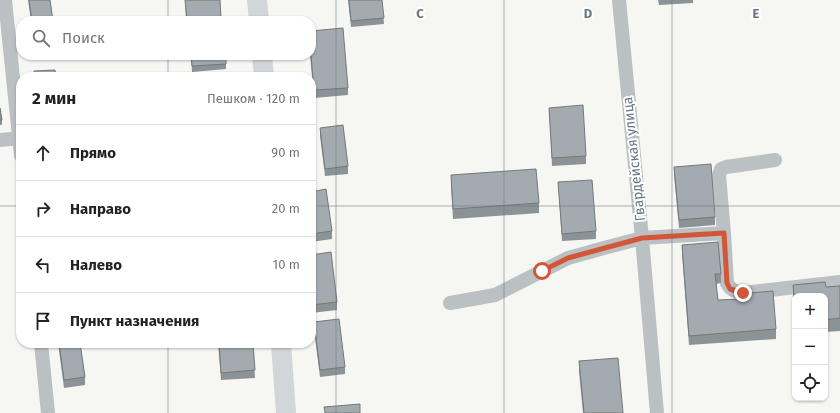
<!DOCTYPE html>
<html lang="ru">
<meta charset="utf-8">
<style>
:root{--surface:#fff;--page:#f2f2f2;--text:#222;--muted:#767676;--line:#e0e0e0}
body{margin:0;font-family:"Fira Sans",sans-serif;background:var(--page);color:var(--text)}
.controls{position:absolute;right:12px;bottom:12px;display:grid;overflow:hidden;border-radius:8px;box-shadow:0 1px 3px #0004}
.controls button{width:36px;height:36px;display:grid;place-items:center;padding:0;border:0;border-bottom:1px solid var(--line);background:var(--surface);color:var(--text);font:20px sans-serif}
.stop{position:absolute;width:12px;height:12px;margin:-9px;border:3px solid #d25638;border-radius:50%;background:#fff}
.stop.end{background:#d25638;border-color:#fff;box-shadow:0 1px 4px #0008}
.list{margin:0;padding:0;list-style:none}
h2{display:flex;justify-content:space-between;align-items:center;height:52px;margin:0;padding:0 16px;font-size:17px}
h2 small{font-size:13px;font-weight:400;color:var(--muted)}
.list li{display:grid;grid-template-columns:26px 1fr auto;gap:12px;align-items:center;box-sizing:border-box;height:56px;padding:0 16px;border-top:1px solid var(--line)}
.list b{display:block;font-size:15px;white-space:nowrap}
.list em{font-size:13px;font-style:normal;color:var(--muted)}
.icon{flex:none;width:22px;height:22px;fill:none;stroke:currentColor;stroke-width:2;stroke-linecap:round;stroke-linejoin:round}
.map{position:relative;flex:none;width:840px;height:413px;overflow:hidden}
.search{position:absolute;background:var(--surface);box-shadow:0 1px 3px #0004;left:16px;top:16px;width:300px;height:44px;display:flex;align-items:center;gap:10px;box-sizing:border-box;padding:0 14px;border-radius:16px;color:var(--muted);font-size:15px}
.panel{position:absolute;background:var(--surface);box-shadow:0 1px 3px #0004;left:16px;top:72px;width:300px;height:276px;border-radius:16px}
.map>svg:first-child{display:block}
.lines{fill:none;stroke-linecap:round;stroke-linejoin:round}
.minor{stroke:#bbc0c3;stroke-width:14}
.secondary{stroke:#d2d6d9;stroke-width:20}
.wall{fill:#8c9397}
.building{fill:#a3abb0;stroke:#72787b}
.route{stroke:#d25638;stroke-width:5}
.grid{fill:none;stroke:#687781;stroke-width:1;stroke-opacity:0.55}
.labels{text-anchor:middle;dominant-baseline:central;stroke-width:4;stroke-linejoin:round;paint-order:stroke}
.street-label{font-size:14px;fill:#687781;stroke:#fff}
.grid-label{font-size:13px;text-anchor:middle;font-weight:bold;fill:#687781;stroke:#fff;stroke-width:4;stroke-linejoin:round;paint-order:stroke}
</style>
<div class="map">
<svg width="840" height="413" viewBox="0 0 840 413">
<rect width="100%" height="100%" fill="#f6f6f3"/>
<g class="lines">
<!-- minor -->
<path class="minor" d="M5 0 21 156
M619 0 642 238 657 413
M0 140 21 138
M724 233 719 175 721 169 726 167 775 160
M450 303 495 295 568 258 604 248 642 238 724 233 727 283C731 291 735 291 743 293L840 282
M41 343 48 413"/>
<!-- secondary -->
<path class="secondary" d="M257 0 259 21
M262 55 264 77
M281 343 286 413"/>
</g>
<!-- wall -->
<path class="wall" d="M28 0H50L53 21H31Z
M185 0H220L221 21H186Z
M348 0H382L384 24 351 27Z
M658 0H693V3L659 5Z
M191 55H226V69L192 72Z
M310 55 348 88V95L314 98Z
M0 108 2 120V125H0Z
M549 108 586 156V164L552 166Z
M320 128 348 166V174L325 176 320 136Z
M674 167 715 217V225L679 228 674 175Z
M451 175 539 203V213L453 219 451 185Z
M558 182 596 231V239L562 241Z
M311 192 332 231V239L311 242Z
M682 245 721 274V283L716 284 718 300 740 299V294L776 329V339L689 345 682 254Z
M311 255 337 302V310L311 313Z
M793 285 826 287 840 286V331L825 332V296H795V318L793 297Z
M314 322 345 367V374L320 377 314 330Z
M58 343H80L85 377V385L64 388Z
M218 343H253L255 378 221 380Z
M579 361 623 413H583L579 371Z"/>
<!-- building -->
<path class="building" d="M29 0H50L53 21H32Z
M185 0H220L221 18 187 20Z
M349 0H382L384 18 351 21Z
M343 28 348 88 314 90 311 55V31Z
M191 55H226V64L192 66Z
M55 70 56 77H34V71Z
M583 105 586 156 552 158 549 108Z
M0 108 2 120H0Z
M343 125 348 166 325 169 320 128Z
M711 164 715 217 679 220 674 167Z
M536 169 539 203 453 209 451 175Z
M592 180 596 231 562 234 558 182Z
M326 189 332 231 311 234V192Z
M718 242 721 274H715L718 300 741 299 740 294 773 291 776 329 689 336 682 245Z
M331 252 337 302 311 305V255Z
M825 282 826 287 840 286V318L825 320V296H795V306L793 285Z
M339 319 345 367 320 370 314 322Z
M59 343H80L85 377 64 380Z
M219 343H253L255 370 221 373Z
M618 358 623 413H584L579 361Z
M360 404V413H325L324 407Z"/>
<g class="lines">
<!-- route -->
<path class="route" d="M542 271 568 258 642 238 724 233 727 283 730 289 743 293"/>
</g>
<!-- grid -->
<path class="grid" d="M168 0V21M336 0V413M504 0V413M672 0V413M168 55V77M0 206H21M311 206H840M168 343V413"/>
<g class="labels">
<!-- street labels -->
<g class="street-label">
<text transform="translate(634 159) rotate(-96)">Гвардейская улица</text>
</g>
</g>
<g class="grid-label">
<text x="420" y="18">C</text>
<text x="588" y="18">D</text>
<text x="756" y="18">E</text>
</g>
</svg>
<div class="controls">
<button>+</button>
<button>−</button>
<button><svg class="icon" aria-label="locate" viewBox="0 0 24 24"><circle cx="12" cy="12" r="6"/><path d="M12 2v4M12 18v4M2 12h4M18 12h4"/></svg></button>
</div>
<div class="stop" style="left:542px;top:271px"></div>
<div class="stop end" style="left:743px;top:293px"></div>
<div class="search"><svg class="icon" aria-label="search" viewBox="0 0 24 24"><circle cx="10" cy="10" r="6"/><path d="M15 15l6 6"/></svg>Поиск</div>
<section class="panel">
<h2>2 мин<small>Пешком · 120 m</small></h2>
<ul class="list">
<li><svg class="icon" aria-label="ahead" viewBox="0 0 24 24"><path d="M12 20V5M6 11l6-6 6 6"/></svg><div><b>Прямо</b></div><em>90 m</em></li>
<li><svg class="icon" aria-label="right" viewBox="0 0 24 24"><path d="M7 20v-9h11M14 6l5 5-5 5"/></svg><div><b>Направо</b></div><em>20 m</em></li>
<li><svg class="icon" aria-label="left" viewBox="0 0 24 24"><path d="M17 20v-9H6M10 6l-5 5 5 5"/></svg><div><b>Налево</b></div><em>10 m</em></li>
<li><svg class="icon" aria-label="arrive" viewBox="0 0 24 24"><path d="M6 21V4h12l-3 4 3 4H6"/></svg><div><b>Пункт назначения</b></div></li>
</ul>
</section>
</div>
